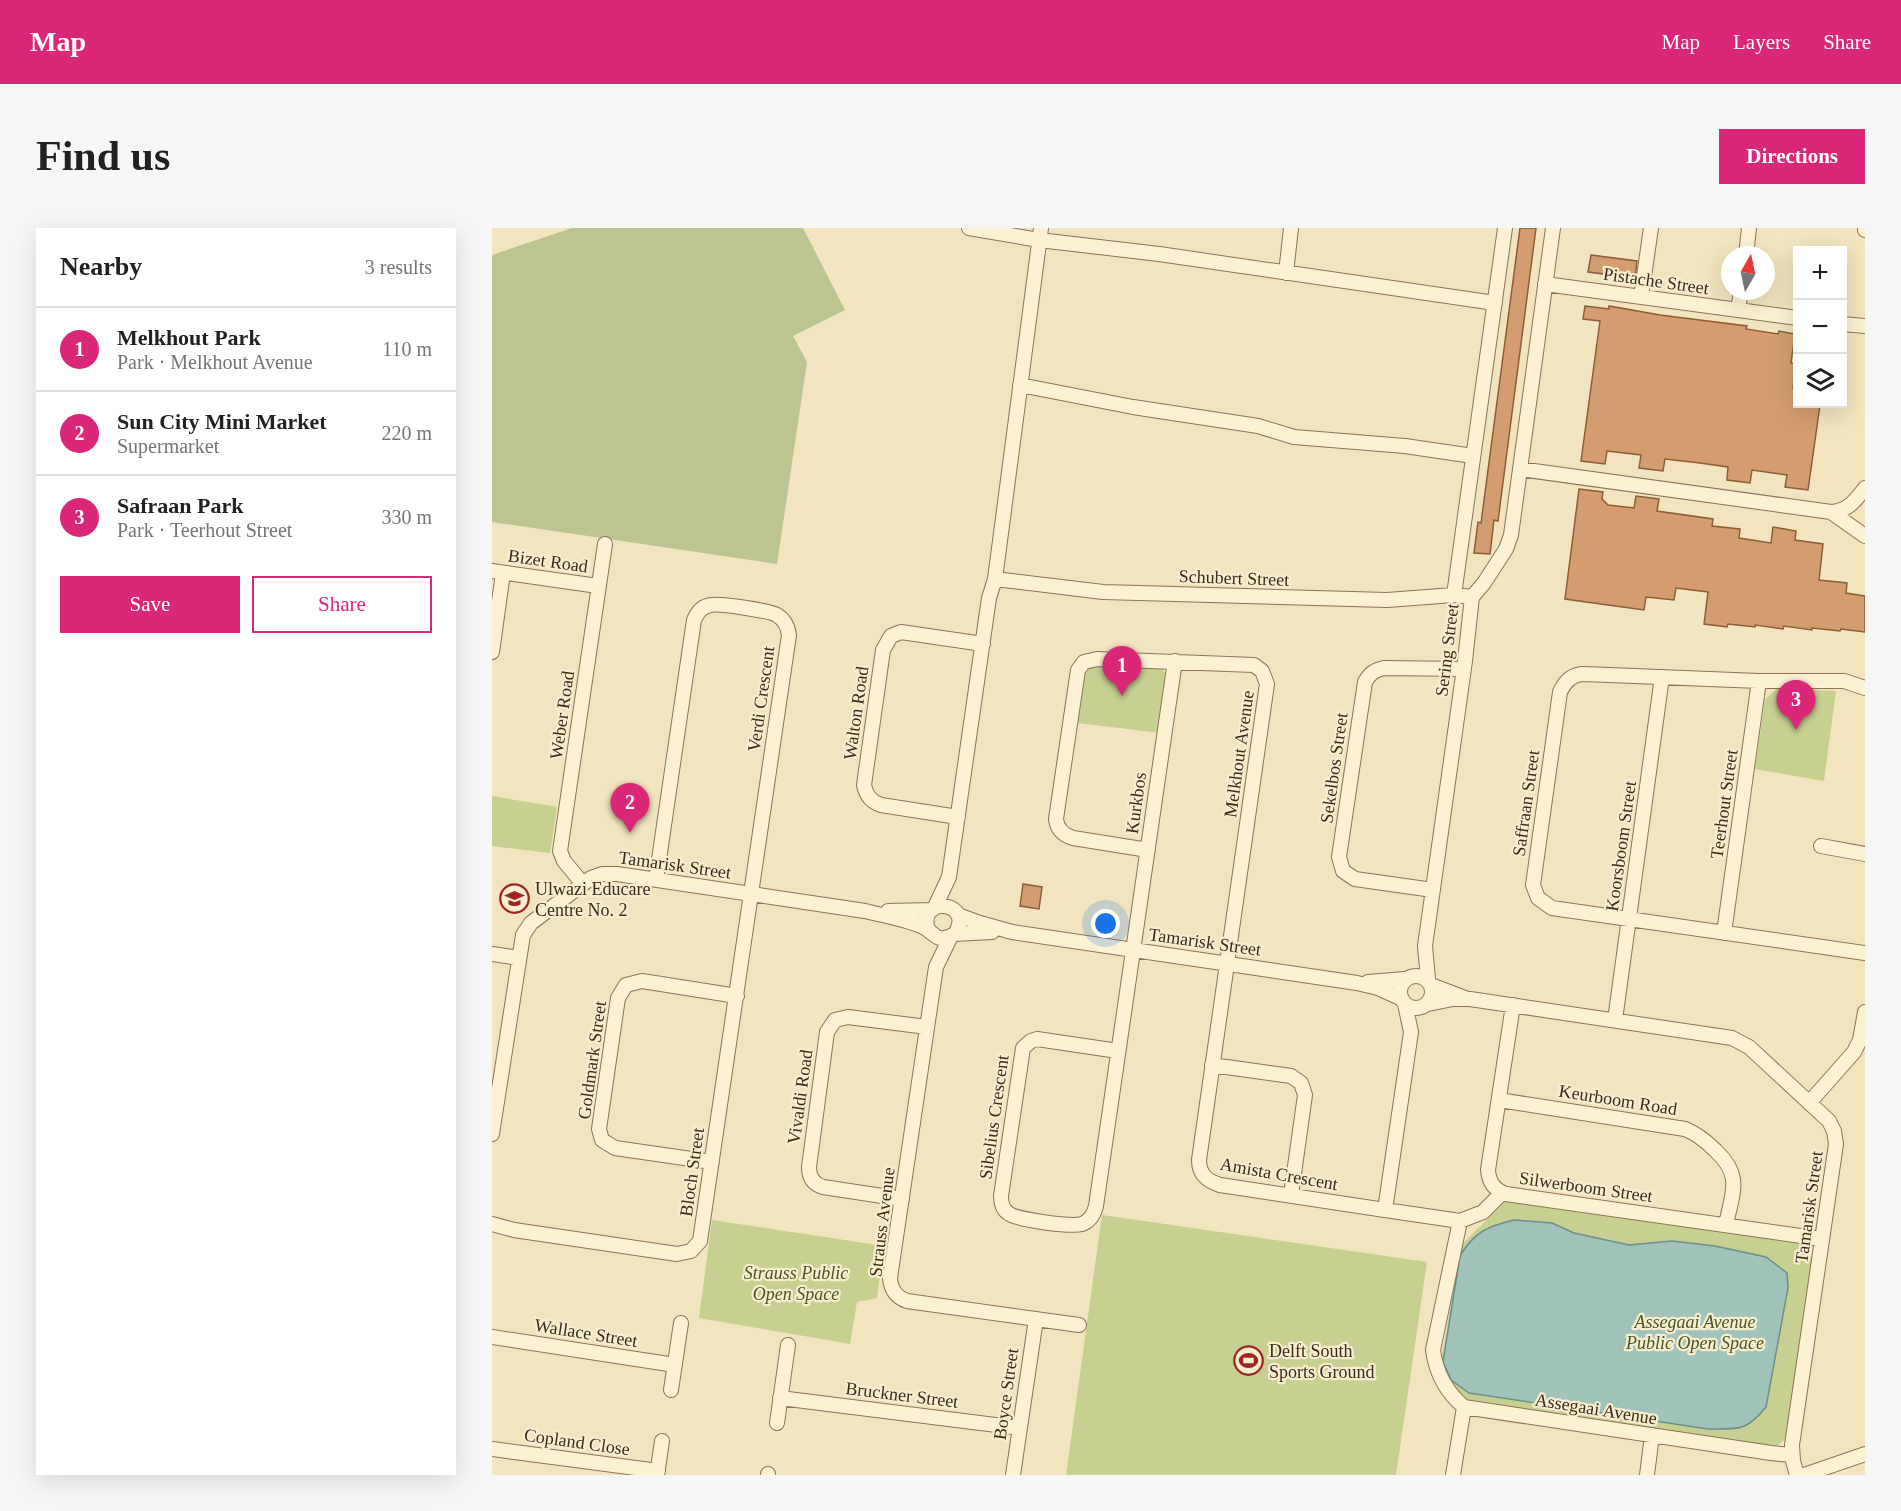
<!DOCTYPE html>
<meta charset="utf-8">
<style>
:root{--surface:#fff;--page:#f6f6f6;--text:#202124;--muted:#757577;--line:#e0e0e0;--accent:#db2777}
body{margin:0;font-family:Georgia,serif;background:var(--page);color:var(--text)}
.controls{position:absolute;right:18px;top:18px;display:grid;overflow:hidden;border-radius:0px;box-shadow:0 6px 24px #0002}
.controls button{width:54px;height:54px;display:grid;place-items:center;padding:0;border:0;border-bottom:2px solid var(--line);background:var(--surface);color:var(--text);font:30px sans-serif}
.compass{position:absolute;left:1229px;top:18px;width:54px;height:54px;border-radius:50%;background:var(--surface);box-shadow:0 6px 24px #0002;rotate:9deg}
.you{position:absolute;left:614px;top:696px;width:21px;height:21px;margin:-15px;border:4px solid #fff;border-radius:50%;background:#1a73e8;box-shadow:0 0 0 9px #1a73e833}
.badge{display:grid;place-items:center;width:39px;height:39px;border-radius:50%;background:var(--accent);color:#fff;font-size:20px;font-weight:700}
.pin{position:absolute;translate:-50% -50px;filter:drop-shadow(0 2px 3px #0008)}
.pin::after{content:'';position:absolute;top:32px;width:21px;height:18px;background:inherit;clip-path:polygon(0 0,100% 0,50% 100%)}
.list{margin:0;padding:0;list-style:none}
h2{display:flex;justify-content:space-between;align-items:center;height:78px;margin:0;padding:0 24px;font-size:26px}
h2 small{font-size:20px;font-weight:400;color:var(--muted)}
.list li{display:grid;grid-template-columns:39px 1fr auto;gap:18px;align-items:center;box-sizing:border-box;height:84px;padding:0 24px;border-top:2px solid var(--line)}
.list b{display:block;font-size:22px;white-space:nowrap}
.list p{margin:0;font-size:20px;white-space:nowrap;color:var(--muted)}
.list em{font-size:20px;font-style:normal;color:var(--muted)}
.actions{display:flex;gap:12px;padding:18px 24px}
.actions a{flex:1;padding:14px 0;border:2px solid var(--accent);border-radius:0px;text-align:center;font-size:21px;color:var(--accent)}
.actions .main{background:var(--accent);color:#fff}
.icon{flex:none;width:33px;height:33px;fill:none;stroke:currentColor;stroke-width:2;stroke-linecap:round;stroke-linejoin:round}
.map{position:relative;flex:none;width:1373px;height:1247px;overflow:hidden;border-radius:0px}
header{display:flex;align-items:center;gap:36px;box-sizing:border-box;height:84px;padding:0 30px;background:var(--accent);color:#fff}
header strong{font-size:28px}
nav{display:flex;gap:33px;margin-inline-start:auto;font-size:21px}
.intro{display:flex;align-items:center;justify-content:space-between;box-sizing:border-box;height:144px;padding:0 36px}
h1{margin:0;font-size:42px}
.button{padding:15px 27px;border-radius:0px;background:var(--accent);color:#fff;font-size:21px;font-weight:700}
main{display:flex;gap:36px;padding:0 36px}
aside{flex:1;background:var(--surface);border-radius:0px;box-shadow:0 6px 24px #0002}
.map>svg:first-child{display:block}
.green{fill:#c7d091}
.cemetery{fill:#bcc492}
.water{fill:#a2c3ba;stroke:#689189;stroke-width:1.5}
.building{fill:#d39d71;stroke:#8d5d39;stroke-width:1.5}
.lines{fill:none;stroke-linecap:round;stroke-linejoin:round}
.minor-casing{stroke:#8c7455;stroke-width:16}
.minor{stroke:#fcf1d2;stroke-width:14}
.labels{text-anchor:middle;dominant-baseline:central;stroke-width:4.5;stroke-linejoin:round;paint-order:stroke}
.street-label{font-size:18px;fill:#3a2b1b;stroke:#f8eecf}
.poi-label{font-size:18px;fill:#3a2b1b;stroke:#f8eecf;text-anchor:start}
.park-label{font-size:18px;font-style:italic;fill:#485820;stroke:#f8eecf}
</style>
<header>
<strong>Map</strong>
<nav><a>Map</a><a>Layers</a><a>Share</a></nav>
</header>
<div class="intro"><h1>Find us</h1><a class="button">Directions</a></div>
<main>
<aside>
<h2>Nearby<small>3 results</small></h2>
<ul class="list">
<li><span class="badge">1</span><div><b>Melkhout Park</b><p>Park · Melkhout Avenue</p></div><em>110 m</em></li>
<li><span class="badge">2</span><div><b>Sun City Mini Market</b><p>Supermarket</p></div><em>220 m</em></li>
<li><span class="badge">3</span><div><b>Safraan Park</b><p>Park · Teerhout Street</p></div><em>330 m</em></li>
</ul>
<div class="actions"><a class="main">Save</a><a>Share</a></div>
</aside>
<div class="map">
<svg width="1373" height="1247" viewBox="0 0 1373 1247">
<rect width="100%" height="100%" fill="#f2e4be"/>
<!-- green -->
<path class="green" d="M598 436 669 440 675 448 668 505 586 495 584 478 589 448Z
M1286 460 1344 463 1332 553 1263 541 1273 471Z
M0 568 65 579 58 625 0 618Z
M1016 971 1303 1012C1314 1017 1319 1026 1320 1037L1296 1205 1291 1213 1282 1220 976 1176 958 1155 949 1134 969 1017Z
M610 987 935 1034 904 1247H574Z
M220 992 392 1018 385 1070 365 1074 358 1116 207 1090Z"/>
<!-- cemetery -->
<path class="cemetery" d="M80 0H311L353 82 301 108 315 134 285 336 0 294V27Z"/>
<!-- water -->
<path class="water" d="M1022 992 1060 995 1082 1005 1137 1017 1180 1013 1223 1018 1274 1029 1295 1045 1296 1060 1274 1179C1254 1204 1246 1201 1216 1201L977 1165 959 1152 951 1134 968 1028C982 1004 996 998 1022 992Z"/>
<!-- building -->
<path class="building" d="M1028 0H1044L1006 293 1002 292 998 326 982 325 986 294 989 295Z
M1099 27 1145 33 1143 50 1096 44Z
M1093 78 1117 81V78L1168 87 1255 98 1254 101 1286 106 1287 103 1303 106 1299 135 1304 136 1301 160 1305 161V176L1328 177 1316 262 1293 259 1295 247 1260 242 1258 255 1235 252 1236 239 1208 235 1173 231 1171 243 1147 240 1149 227 1115 223 1113 236 1089 233 1108 93 1091 91Z
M1087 261 1111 264 1110 271 1116 277 1142 280 1144 268 1167 271 1165 283 1221 291 1220 298 1248 301 1247 310 1279 315 1281 299 1304 303 1303 312 1331 316 1327 352 1355 355 1354 365 1373 368V404L1349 401 1348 403 1320 400V402L1292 398 1291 401 1263 397V399L1236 396 1235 399 1212 396 1216 364 1184 360 1182 372 1154 369 1152 382 1073 371Z
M531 656 550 659 547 681 528 678Z"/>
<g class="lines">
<defs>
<path id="minor" d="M477 0 547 12 667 26 1003 75
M1373 0V2
M1254 27 1257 0
M794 45 799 0
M1053 56 1306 90
M1149 69 1159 0
M1246 82 1249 63
M1350 96 1373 98
M528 157 641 179 766 198 802 209 913 218 981 228
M1028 241 1339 284C1356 283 1363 273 1373 260
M1339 284 1373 308
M0 343 106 358
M503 351 611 364 895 372 962 367 980 369
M962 367 1013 0
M0 424 11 345
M1373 460 1352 453H1267L1092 446C1080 446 1073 453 1068 464L1041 657 1046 670 1060 680 1373 725
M466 589 389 577C379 574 374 567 372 557L391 422 399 408 409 404 491 416
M1329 618 1373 626
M656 622 581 610C571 607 565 601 564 591L586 442 592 434 605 431 762 437 770 443 775 456 707 932C707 946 715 953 728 957L893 982 919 804 913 776
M91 656 72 633 68 623 113 316
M941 662 863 651 851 643 847 629 873 454C878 445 883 442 892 440L972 441
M443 679 457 649 497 370 503 351 549 0
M396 683 440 682
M466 687 488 695 520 704 865 755 886 760 910 771
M1232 705 1267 453
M462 706 500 704
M459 708 444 739 398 1050C399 1062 404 1069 415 1073L587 1097
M0 726 27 730
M908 764a16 16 0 1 1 32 0a16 16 0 1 1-32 0Z
M936 751 933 718 973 433 980 369 992 355 1014 321 1019 307 1061 0
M876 754 913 751
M939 757 973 770
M936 776 961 771H978L1240 810 1257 819 1337 893 1342 903 1344 916 1300 1217 1301 1233 1305 1247
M1021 777 996 942C997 954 1002 962 1014 966L1330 1011
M1123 792 1170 449
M626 823 545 811 539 813 531 820 509 968C509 975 510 981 516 985 524 992 579 999 590 996 598 993 602 986 604 978L683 433
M720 837 799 848 809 855 813 867 799 967
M1007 872 1193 901C1206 906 1215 914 1224 923 1251 948 1240 965 1234 997
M1317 875 1362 824 1368 812 1373 784
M0 906 31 707 39 695 99 650 110 646H125L373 683C388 687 424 693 436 702 443 707 446 713 456 709 461 708 465 704 466 700 477 673 425 668 436 702
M220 934 123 920 110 912 107 901 126 770 134 757 150 753 245 768
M410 971 331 959C321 956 317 949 317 939L335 804 343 792 356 789 435 799
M893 982 968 993 991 984 1010 965
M968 993 941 1122C944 1145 953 1163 972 1179
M0 996 22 1002 185 1026 199 1023 208 1013 297 407C296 399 293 392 285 387 278 383 228 375 219 377 210 378 205 385 202 392L164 652
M0 1109 183 1137
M179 1162 189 1095
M288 1170 528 1200
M285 1195 296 1117
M0 1221 166 1243
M165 1247 170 1213
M276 1247V1246
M521 1247 544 1091
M961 1247 972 1179 1279 1225 1300 1227
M1155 1247 1160 1207
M1312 1247 1373 1226"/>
</defs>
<!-- minor casing -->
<use href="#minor" class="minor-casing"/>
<!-- minor -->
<use href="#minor" class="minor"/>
</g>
<!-- icons -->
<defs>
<symbol id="school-ring" viewBox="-11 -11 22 22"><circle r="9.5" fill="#f8eecf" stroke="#a02420" stroke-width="1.5"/><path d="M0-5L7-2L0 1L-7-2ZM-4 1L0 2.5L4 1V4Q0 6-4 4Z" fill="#a02420"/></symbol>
<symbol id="stadium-ring" viewBox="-11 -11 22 22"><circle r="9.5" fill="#f8eecf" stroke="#a02420" stroke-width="1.5"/><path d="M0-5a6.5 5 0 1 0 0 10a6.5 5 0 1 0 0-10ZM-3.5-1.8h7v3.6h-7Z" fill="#a02420"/></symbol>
</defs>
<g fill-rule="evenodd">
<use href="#school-ring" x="6" y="654" width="33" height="33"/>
<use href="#stadium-ring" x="740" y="1116" width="33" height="33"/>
</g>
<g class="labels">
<!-- street labels -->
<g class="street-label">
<text transform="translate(1164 53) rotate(8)">Pistache Street</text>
<text transform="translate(56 333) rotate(8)">Bizet Road</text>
<text transform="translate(742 350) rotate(2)">Schubert Street</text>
<text transform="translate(955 422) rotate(-83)">Sering Street</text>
<text transform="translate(269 471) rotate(-82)">Verdi Crescent</text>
<text transform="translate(364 485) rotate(-82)">Walton Road</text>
<text transform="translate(70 487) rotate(-82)">Weber Road</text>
<text transform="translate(747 526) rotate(-82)">Melkhout Avenue</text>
<text transform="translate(842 540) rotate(-82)">Sekelbos Street</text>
<text transform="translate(644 575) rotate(-82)">Kurkbos</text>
<text transform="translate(1034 575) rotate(-82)">Saffraan Street</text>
<text transform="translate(1232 576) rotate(-82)">Teerhout Street</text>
<text transform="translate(1129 618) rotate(-82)">Koorsboom Street</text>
<text transform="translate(183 637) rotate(8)">Tamarisk Street</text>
<text transform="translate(713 714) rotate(8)">Tamarisk Street</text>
<text transform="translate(100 832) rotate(-82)">Goldmark Street</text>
<text transform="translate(308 869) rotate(-82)">Vivaldi Road</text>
<text transform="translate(1126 872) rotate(9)">Keurboom Road</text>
<text transform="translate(502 889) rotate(-82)">Sibelius Crescent</text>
<text transform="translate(200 944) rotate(-82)">Bloch Street</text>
<text transform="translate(787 946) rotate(10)">Amista Crescent</text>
<text transform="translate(1094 959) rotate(8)">Silwerboom Street</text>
<text transform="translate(1317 979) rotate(-82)">Tamarisk Street</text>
<text transform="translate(390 994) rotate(-83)">Strauss Avenue</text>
<text transform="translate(94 1105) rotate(9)">Wallace Street</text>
<text transform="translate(514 1166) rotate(-82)">Boyce Street</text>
<text transform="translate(410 1167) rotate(7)">Bruckner Street</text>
<text transform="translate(1104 1181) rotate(9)">Assegaai Avenue</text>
<text transform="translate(85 1214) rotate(8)">Copland Close</text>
</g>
<!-- poi labels -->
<g class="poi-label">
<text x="43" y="661">Ulwazi Educare<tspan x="43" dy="21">Centre No. 2</tspan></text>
<text x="777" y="1123">Delft South<tspan x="777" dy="21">Sports Ground</tspan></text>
</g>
<!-- park labels -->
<g class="park-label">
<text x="304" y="1045">Strauss Public<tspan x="304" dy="21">Open Space</tspan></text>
<text x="1203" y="1094">Assegaai Avenue<tspan x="1203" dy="21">Public Open Space</tspan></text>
</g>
</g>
</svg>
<div class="controls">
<button>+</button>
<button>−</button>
<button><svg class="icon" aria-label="layers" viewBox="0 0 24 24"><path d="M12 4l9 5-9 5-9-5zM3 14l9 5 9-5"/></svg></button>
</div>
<svg class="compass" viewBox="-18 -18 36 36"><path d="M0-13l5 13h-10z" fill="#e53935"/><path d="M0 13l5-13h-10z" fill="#757577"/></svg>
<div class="you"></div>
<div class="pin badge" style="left:630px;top:468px">1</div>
<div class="pin badge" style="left:138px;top:605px">2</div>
<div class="pin badge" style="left:1304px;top:502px">3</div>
</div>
</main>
